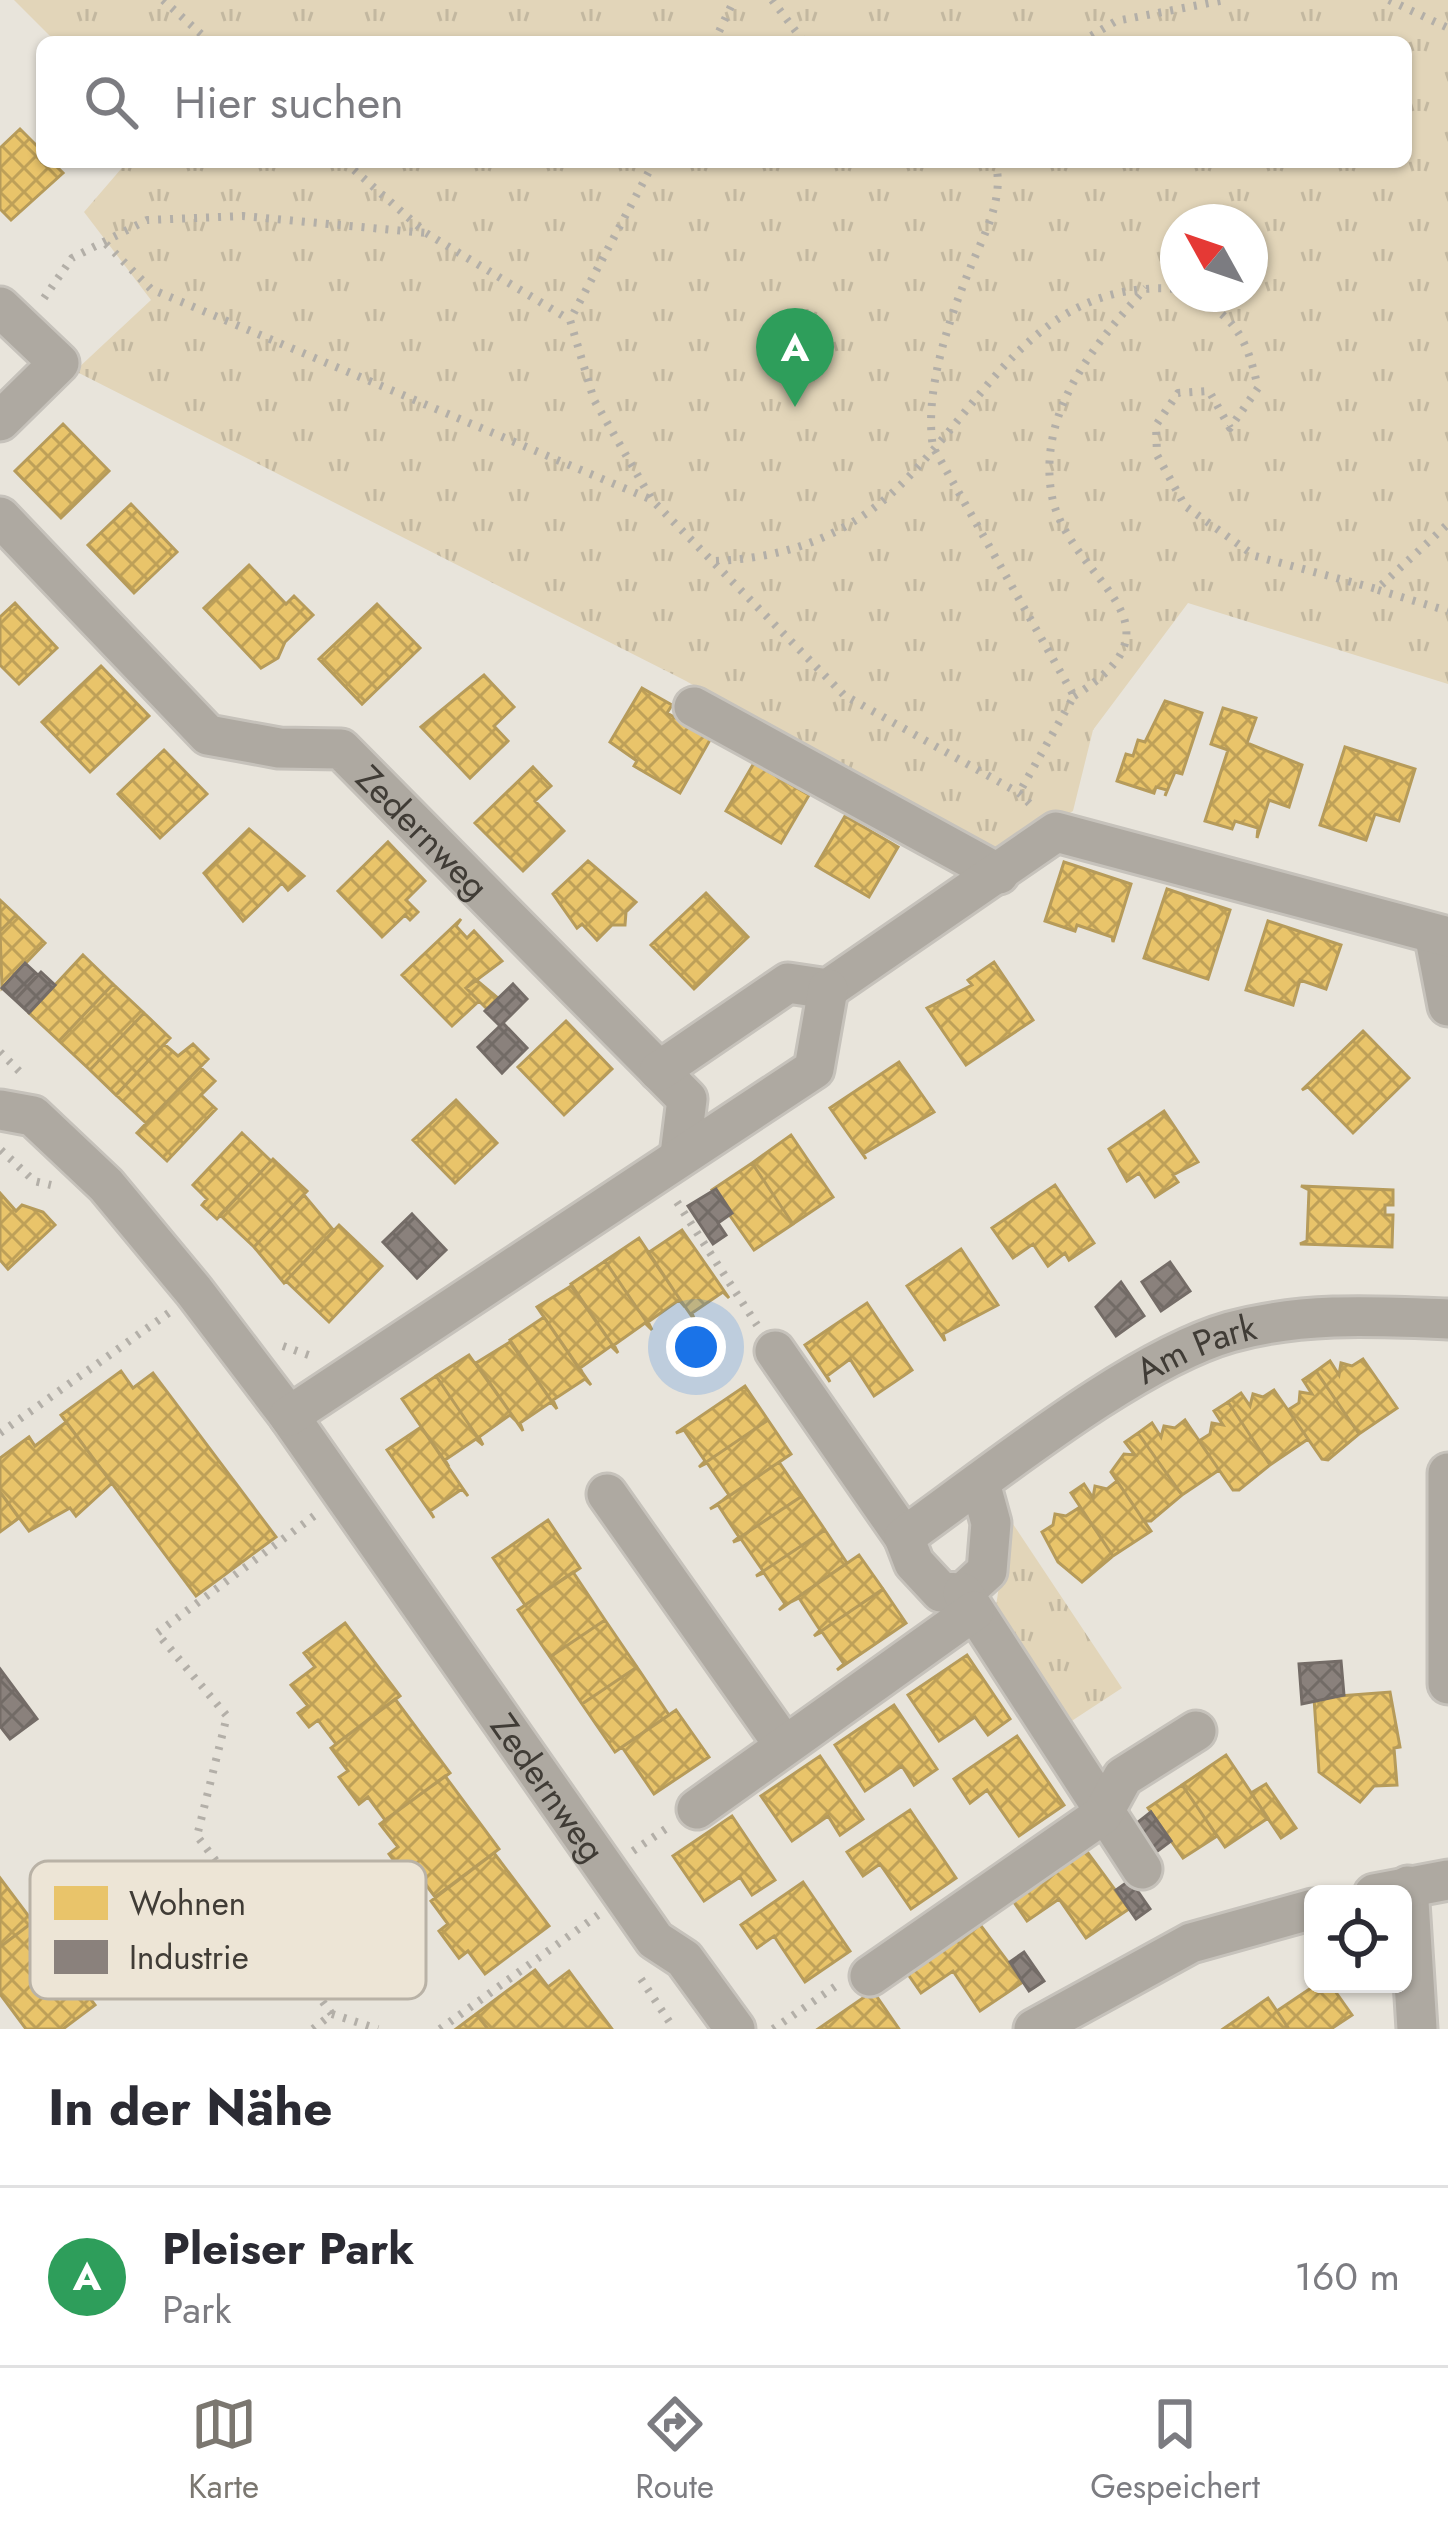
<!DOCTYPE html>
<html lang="de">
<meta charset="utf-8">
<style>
:root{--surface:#fff;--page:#f7f7f7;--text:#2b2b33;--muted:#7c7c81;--line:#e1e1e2;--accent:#7b7770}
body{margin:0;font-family:Jost,sans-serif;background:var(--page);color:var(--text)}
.controls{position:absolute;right:36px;bottom:36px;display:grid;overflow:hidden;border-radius:18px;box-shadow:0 3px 9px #0004}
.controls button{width:108px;height:108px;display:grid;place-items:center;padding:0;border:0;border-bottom:3px solid var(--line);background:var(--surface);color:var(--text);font:60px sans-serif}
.compass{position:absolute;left:1160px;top:204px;width:108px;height:108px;border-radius:50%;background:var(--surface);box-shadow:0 3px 9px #0004;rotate:310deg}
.you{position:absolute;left:696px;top:1347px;width:42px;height:42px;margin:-30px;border:9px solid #fff;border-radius:50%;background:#1a73e8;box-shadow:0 0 0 18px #1a73e833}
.badge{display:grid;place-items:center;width:78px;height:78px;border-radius:50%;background:var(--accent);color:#fff;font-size:39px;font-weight:700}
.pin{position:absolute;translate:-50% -99px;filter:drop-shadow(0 3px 6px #0008)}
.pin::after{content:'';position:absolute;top:63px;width:42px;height:36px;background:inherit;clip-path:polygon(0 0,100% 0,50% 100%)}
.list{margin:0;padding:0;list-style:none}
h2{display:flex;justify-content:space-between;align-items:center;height:156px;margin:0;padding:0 48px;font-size:51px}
h2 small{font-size:39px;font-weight:400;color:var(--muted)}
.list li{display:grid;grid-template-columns:78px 1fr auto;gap:36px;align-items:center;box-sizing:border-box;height:180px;padding:0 48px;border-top:3px solid var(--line)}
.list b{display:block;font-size:45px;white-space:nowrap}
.list p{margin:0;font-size:39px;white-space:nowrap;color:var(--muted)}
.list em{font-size:39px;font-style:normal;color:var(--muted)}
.icon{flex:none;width:66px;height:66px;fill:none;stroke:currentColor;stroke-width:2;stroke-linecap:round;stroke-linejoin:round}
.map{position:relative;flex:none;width:1448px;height:2029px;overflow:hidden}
.search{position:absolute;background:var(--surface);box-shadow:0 3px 9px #0004;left:36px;right:36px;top:36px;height:132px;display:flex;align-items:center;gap:30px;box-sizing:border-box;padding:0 42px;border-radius:18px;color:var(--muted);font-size:45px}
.sheet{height:336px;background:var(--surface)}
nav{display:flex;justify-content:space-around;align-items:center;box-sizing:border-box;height:168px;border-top:3px solid var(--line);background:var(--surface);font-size:33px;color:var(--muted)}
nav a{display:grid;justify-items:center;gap:6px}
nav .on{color:var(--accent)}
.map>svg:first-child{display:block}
.park{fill:url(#park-tufts);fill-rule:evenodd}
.homes{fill:url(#homes-cross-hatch);stroke:#b69b5a;stroke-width:3}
.industry{fill:url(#industry-cross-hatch);stroke:#746c67;stroke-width:3}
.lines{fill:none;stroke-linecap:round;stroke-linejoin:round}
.minor-casing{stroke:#c6c2bb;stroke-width:45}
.path{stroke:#b3afa8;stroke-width:8;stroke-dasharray:3 9;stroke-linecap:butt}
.minor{stroke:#aea9a1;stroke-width:39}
.labels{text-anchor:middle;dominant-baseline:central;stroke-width:12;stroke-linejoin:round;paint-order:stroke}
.street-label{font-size:36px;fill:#403c36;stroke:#ede5d6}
.key{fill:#ede5d6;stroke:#b9b2a6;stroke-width:3}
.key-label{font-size:33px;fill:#403c36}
</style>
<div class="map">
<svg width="1448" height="2029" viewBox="0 0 1448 2029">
<defs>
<pattern id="park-tufts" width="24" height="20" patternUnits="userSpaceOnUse" patternTransform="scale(3)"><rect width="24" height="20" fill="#e2d5b9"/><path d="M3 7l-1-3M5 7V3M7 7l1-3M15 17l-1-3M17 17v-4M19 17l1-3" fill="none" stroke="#c3b8a0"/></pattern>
<pattern id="homes-cross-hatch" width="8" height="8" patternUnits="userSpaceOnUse" patternTransform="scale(3)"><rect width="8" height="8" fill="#e9c46a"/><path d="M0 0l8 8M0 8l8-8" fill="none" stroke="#bea058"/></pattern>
<pattern id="industry-cross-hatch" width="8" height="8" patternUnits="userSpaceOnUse" patternTransform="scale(3)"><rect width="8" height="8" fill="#8a817c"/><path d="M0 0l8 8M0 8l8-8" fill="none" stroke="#726b66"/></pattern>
</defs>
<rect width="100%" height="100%" fill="#e8e4db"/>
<!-- park -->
<path class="park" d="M14 0H1448V684L1188 603 1093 730 1073 811 995 858 686 681 75 371 151 300 84 212 127 162H1406V42H56ZM1178 222H1250V294H1178Z
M1009 1518 1122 1688 1067 1724 994 1620Z"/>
<!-- homes -->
<path class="homes" d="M20 129 42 151V162H52L63 173 11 220 0 209V148Z
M63 424 109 471 61 518 15 471Z
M131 504 177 552 134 593 88 545Z
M249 565 286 604 294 596 313 615 285 642 278 658 261 668 204 608Z
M15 603 57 648 19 684 0 665V617Z
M377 604 420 648 362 704 319 659Z
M101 666 149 716 90 772 42 722Z
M484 675 514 707 494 726 508 741 470 778 421 727Z
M642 688 672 705 667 713 711 738 680 793 634 766 637 761 610 742Z
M1165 701 1202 713 1182 774 1175 772 1165 796 1167 790 1156 787 1154 793 1117 781 1126 754 1133 756 1138 740 1145 742Z
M1223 708 1256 718 1247 743 1302 765 1289 807 1269 800 1257 838 1258 828 1235 821 1232 829 1205 821 1228 750 1211 744Z
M1345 747 1415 769 1399 821 1375 814 1366 840 1320 825Z
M164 750 207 794 160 838 118 794Z
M754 763 809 795 781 843 726 811Z
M533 767 551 786 535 801 564 831 523 871 475 823Z
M845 816 898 847 869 897 816 866Z
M249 829 304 876 288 890 282 883 243 921 204 873Z
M388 842 425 881 406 900 418 912 410 920 405 915 382 937 338 891Z
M588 861 636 902 626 912 625 925H612L597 940 582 924 577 928 553 894Z
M1064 862 1131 884 1113 942 1112 937 1077 925 1075 931 1045 921Z
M1167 889 1230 910 1208 979 1144 958Z
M706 893 748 937 694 989 651 945Z
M0 900 16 915 0 931Z
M16 915 45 943 2 988 0 931Z
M461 919 456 926 467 938 474 931 502 961 466 988 479 1001 452 1026 402 975Z
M1268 921 1341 945 1326 989 1300 980 1293 1005 1246 990Z
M83 955 113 984 59 1041 29 1013Z
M994 962 1033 1020 966 1065 927 1008 972 985 968 980Z
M475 979 498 998 487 1009 466 988Z
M113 984 144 1013 90 1070 59 1041Z
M144 1013 170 1038 116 1095 90 1070Z
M566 1021 612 1069 564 1115 518 1067Z
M1363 1031 1409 1078 1353 1133 1308 1087 1302 1090Z
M164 1044 178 1056 193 1044 208 1059 146 1123 116 1095Z
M899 1062 934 1112 863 1154 866 1159 830 1108Z
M200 1067 215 1081 201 1095 216 1109 167 1161 137 1133Z
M456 1100 497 1143 455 1183 413 1140Z
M1164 1111 1198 1162 1173 1175 1178 1182 1155 1197 1139 1173 1127 1181 1109 1149Z
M242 1133 271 1161 217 1219 202 1205 207 1199 193 1185Z
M791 1135 833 1197 793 1224 752 1163Z
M273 1159 307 1191 254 1247 220 1215Z
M752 1163 793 1224 754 1250 712 1190Z
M1055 1185 1094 1243 1069 1260 1065 1253 1048 1266 1033 1244 1013 1258 992 1228Z
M1301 1186 1393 1190V1205H1385V1215H1393L1392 1247 1300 1244 1307 1241 1309 1190Z
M0 1193 16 1211 22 1205 43 1212 55 1225 8 1269 0 1260Z
M304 1195 334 1231 284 1283 254 1247Z
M339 1225 382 1266 329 1322 286 1281Z
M682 1230 729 1298 723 1292 692 1313 695 1321 648 1253Z
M639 1238 685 1307 679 1300 648 1322 652 1330 605 1261Z
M961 1249 998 1305 943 1334 945 1341 907 1286Z
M605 1261 652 1330 645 1323 614 1345 618 1353 571 1284Z
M571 1286 618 1353 611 1346 580 1368 584 1376 537 1307Z
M867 1303 912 1370 874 1396 850 1359 827 1376 830 1382 805 1345Z
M544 1317 591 1385 585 1379 553 1400 557 1409 510 1340Z
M510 1342 557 1409 551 1402 520 1423 523 1431 476 1363Z
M469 1355 517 1422 510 1415 479 1437 483 1445 436 1376Z
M1363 1359 1397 1408 1359 1434 1316 1371 1330 1361 1339 1375 1341 1363 1352 1366Z
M121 1371 133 1388 153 1373 276 1537 196 1596 61 1415Z
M1316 1371 1359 1434 1328 1460 1322 1459 1288 1410 1299 1403 1300 1392 1312 1394 1303 1380Z
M436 1376 483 1445 476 1439 445 1460 449 1467 402 1399Z
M745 1386 768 1420 699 1467 705 1461 684 1430 676 1433Z
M1274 1390 1308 1439 1270 1465 1228 1402 1241 1393 1250 1406 1253 1394 1263 1397Z
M1228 1402 1270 1465 1239 1490H1233L1199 1441 1210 1434 1212 1423 1223 1425 1214 1411Z
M768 1420 791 1454 722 1501 729 1495 707 1463 699 1467Z
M1185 1420 1219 1470 1182 1495 1138 1433 1152 1423 1161 1437 1164 1426 1175 1428Z
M66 1422 112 1483 76 1516 70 1508 29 1531 0 1492V1458L29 1437 35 1446Z
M421 1427 468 1496 462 1489 430 1511 434 1518 387 1450Z
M1138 1433 1182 1495 1151 1521H1144L1111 1472 1124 1454 1135 1455 1125 1442Z
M779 1462 802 1496 733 1542 739 1537 718 1505 710 1509Z
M1117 1481 1151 1531 1113 1556 1071 1493 1084 1484 1093 1498 1095 1486 1107 1489Z
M0 1492 19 1518 0 1532Z
M802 1496 825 1530 756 1576 763 1571 741 1539 733 1542Z
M1080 1507 1113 1556 1082 1582 1058 1562 1042 1532 1053 1525 1055 1514 1066 1516Z
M548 1520 580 1568 525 1605 493 1558Z
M825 1530 847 1563 779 1610 785 1604 764 1573 756 1576Z
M859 1555 883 1589 814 1636 820 1630 799 1598 791 1602Z
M573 1572 605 1620 550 1657 518 1610Z
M883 1589 906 1623 837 1670 844 1664 822 1632 814 1636Z
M605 1620 637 1667 582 1704 550 1657Z
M345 1623 400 1696 336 1744 318 1720 309 1727 298 1713 308 1706 291 1685 315 1667 304 1653Z
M967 1655 1010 1719 988 1735 975 1717 939 1741 908 1695Z
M637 1667 669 1715 615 1752 582 1704Z
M1390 1692 1400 1747 1394 1748 1397 1785 1374 1786 1360 1802 1319 1772 1314 1698Z
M395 1699 450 1773 385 1820 368 1797 359 1804 339 1777 348 1771 331 1748Z
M894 1705 937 1769 914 1785 902 1766 865 1791 835 1745Z
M676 1710 709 1757 654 1794 622 1747Z
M1017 1736 1064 1805 1019 1836 987 1790 970 1803 954 1779Z
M1226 1755 1268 1818 1225 1847 1182 1785Z
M820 1756 863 1819 840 1835 828 1816 792 1841 761 1796Z
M445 1776 499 1849 435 1897 418 1874 409 1881 389 1854 398 1847 380 1824Z
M1266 1784 1296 1828 1281 1838 1251 1793Z
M1182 1785 1217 1836 1183 1858 1148 1808Z
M910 1810 956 1878 911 1909 880 1864 863 1876 847 1852Z
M732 1816 775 1880 752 1895 740 1877 704 1901 673 1856Z
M1085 1849 1129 1909 1086 1938 1059 1899 1027 1921 1011 1898Z
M494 1853 549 1926 485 1974 468 1951 459 1958 439 1931 448 1924 431 1901Z
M0 1878 33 1922 0 1947Z
M803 1882 850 1951 805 1982 774 1936 757 1948 741 1925Z
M33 1922 95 2005 63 2029H26L0 1994V1947Z
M978 1922 1023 1982 980 2011 953 1971 921 1993 905 1970Z
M535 1970 548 1987 569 1971 612 2029H488L476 2014Z
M1317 1984H1330L1352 2015 1331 2029H1289L1277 2011Z
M873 1991 899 2029H818Z
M1268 1998 1289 2029H1223Z
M476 2014 488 2029H456Z"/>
<!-- industry -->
<path class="industry" d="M25 963 38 975 15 1000 2 988Z
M41 972 55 985 29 1013 15 1000Z
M513 984 527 999 500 1026 485 1011Z
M503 1023 527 1048 502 1073 478 1047Z
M716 1189 732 1213 718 1223 726 1235 713 1244 688 1206Z
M412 1214 446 1250 417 1278 383 1242Z
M1170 1262 1190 1291 1161 1311 1142 1282Z
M1121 1282 1144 1316 1116 1336 1096 1307Z
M1341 1661 1344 1695 1302 1704 1299 1664Z
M0 1669 37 1719 10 1739 0 1726Z
M1151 1812 1171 1841 1152 1855 1133 1826Z
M1130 1880 1150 1909 1136 1919 1116 1890Z
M1024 1952 1044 1981 1029 1991 1010 1962Z"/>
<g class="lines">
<defs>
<g id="minor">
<path d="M0 307 59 363 0 421"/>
<path id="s1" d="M0 517 208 735 279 748 341 749 687 1099 680 1155"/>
<path d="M694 707 999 874"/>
<path d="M1435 938 1448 1006"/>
<path d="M659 1071 788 983 828 989 1056 832 1448 937"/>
<path id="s2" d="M0 1110 33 1116 106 1185 194 1291 289 1416 655 1940 684 1959 735 2029"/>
<path d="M775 1351 904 1537"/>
<path d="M289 1416 814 1069 828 989"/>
<path d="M1448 1473V1684"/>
<path id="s3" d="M980 1483 991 1523 987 1571 963 1593 941 1592 914 1563 904 1537C990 1476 1132 1360 1230 1332 1302 1312 1374 1316 1448 1319"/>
<path d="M607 1494 784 1745"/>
<path d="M963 1593 1142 1869"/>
<path d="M697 1809 974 1611"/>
<path d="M1408 1886 1417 2029"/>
<path d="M1374 1894 1448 1880"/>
<path d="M870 1976 1102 1815 1123 1777 1196 1731"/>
<path d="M1034 2029 1191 1943 1313 1909"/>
</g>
</defs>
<!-- minor casing -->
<use href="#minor" class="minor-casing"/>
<!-- path -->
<path class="path" d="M163 0 210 42
M772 0 804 42
M1389 0 1448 28
M714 42 734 0
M1081 42 1116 21 1225 0
M345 162 426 233 570 320
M654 162 570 320 594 400 652 500 844 695 1019 793 1030 804
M995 162C1006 198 982 238 969 271 948 322 924 392 933 447L1074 696 1019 793
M106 244 151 289 650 499
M1192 294C1237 319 1247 339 1258 388L1230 428 1209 391 1178 393 1156 425 1157 455 1185 506 1255 556 1377 589 1448 524
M44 298 72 258 147 220 243 216 426 233
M716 561C782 558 842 538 892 493 984 409 1031 278 1178 289
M1378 590 1448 611
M1074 696C1198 620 1065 581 1051 491 1039 410 1095 343 1146 288
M0 1052 21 1073
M1 1150 34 1181 51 1185
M677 1202 757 1325
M283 1346 314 1357
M0 1433 170 1312
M314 1516 157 1633 227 1716 197 1836 332 2014
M633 1851 670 1826
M641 1979 674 2029
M313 2029 332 2014 378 2029
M440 2029 598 1915
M773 2029 836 1986"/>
<!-- minor -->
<use href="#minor" class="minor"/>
</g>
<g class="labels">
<!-- street labels -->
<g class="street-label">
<text stroke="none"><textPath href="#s1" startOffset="552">Zedernweg</textPath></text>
<text stroke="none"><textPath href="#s3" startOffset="561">Am Park</textPath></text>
<text stroke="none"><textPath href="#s2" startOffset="882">Zedernweg</textPath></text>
</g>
</g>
<!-- legend -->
<rect x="30" y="1861" width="396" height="138" rx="18" class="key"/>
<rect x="54" y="1886" width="54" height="34" fill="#e9c46a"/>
<rect x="54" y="1940" width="54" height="34" fill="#8a817c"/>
<g class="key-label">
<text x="129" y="1915">Wohnen</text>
<text x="129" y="1969">Industrie</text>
</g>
</svg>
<div class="controls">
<button><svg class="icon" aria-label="locate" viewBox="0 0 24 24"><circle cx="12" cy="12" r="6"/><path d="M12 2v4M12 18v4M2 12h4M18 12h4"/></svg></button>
</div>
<svg class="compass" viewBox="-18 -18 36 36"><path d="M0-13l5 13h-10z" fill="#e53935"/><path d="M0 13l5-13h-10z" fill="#7c7c81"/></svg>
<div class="you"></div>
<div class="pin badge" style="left:795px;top:407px;background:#2e9e5b">A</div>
<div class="search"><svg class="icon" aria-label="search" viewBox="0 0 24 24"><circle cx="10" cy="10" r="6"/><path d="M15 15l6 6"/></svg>Hier suchen</div>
</div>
<section class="sheet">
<h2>In der Nähe<small></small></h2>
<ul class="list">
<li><span class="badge" style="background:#2e9e5b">A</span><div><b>Pleiser Park</b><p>Park</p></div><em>160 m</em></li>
</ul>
</section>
<nav>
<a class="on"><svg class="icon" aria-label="map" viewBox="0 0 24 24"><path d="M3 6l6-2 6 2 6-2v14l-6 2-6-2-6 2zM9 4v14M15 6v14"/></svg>Karte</a>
<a><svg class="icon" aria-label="directions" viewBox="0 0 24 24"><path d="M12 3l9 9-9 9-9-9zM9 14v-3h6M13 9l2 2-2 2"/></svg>Route</a>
<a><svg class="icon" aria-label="saved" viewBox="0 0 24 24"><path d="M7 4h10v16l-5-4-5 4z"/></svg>Gespeichert</a>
</nav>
